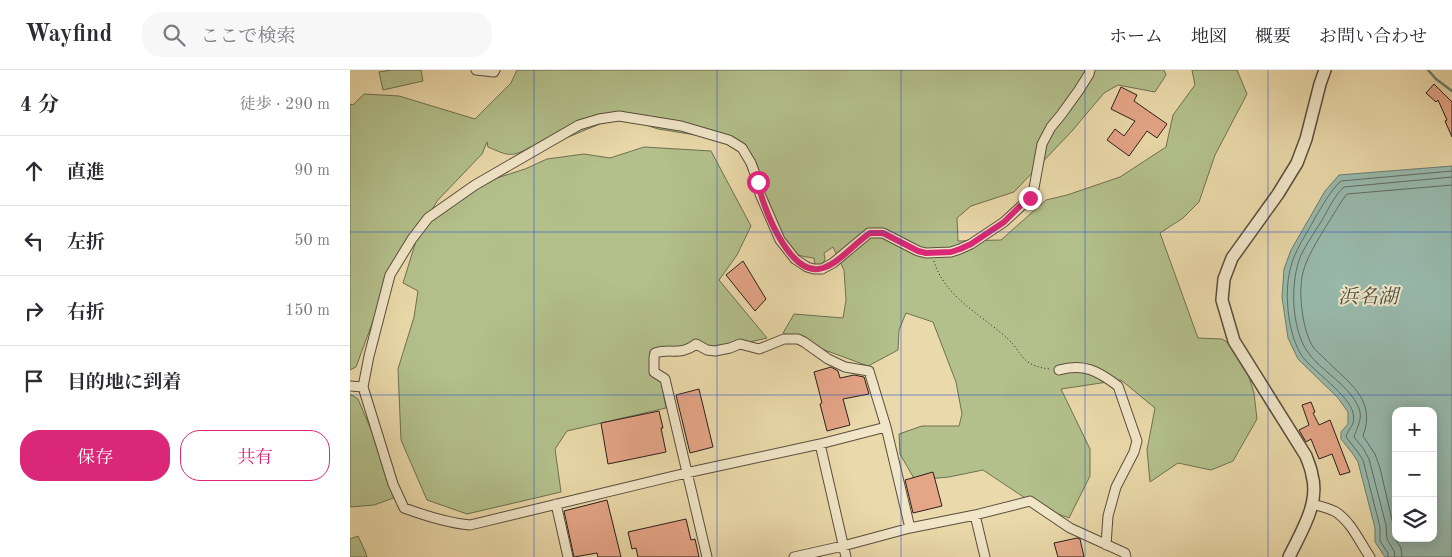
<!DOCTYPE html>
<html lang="ja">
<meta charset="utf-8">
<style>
:root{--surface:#fff;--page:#f7f7f7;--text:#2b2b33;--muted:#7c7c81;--line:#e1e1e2;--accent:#db2777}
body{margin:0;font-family:"Old Standard TT","Noto Serif JP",serif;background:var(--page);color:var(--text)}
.controls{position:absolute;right:15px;bottom:15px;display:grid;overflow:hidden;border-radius:10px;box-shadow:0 2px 12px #0003}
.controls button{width:45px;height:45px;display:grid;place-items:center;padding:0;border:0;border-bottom:1px solid var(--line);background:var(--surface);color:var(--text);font:25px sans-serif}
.stop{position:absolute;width:15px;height:15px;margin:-11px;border:4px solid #db2777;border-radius:50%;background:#fff}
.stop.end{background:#db2777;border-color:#fff;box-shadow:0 1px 5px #0008}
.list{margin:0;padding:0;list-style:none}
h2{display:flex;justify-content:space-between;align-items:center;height:65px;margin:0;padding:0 20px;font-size:21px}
h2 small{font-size:16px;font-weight:400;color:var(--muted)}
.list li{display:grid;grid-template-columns:32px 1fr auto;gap:15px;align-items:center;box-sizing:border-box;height:70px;padding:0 20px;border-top:1px solid var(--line)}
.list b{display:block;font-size:19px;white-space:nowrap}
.list em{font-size:16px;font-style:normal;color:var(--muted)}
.actions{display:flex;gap:10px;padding:15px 20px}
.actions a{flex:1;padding:11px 0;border:1px solid var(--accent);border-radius:20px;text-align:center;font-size:18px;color:var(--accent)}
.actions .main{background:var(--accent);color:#fff}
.icon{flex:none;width:28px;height:28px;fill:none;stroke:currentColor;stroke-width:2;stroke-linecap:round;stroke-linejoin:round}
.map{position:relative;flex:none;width:1102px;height:487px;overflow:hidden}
header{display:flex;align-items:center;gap:30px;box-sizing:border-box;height:70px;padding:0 25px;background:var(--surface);border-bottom:1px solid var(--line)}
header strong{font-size:24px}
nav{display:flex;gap:28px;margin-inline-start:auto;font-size:18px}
.search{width:350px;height:45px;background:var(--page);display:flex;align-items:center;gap:12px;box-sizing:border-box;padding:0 18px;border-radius:20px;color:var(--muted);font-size:19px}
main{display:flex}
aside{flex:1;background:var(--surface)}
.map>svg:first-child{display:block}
.green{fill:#b3c08b;stroke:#6e7052}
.water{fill:#98baad;stroke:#6c7c71;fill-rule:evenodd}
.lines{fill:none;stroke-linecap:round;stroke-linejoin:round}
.shore{stroke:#616c62;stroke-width:1}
.stream{stroke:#6c7c71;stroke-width:2.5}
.building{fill:#e5a587;stroke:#2a1f18}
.minor-casing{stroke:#5a4e3c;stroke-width:11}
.tertiary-casing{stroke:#5a4e3c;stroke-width:14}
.path{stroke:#2a1f18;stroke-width:1;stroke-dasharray:1 2.5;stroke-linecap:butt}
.minor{stroke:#f1e6c8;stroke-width:9}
.tertiary{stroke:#f1e6c8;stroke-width:11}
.route{stroke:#db2777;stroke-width:6}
.grid{fill:none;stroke:#1d4ed8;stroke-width:1;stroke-opacity:0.55}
.labels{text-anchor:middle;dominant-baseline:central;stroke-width:4;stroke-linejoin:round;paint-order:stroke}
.water-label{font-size:20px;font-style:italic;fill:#4b4e45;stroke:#f1e6c8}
</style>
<header>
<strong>Wayfind</strong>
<div class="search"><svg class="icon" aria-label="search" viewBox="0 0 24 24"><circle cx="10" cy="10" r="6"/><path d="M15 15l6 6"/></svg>ここで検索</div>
<nav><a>ホーム</a><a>地図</a><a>概要</a><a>お問い合わせ</a></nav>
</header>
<main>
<aside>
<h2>4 分<small>徒歩 · 290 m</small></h2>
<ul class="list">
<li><svg class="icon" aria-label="ahead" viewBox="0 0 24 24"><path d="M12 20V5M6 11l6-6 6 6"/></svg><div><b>直進</b></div><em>90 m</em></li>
<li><svg class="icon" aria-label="left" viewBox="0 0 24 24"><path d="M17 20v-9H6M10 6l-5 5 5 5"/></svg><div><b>左折</b></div><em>50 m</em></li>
<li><svg class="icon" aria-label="right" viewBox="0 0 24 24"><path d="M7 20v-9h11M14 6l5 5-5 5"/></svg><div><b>右折</b></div><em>150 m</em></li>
<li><svg class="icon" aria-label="arrive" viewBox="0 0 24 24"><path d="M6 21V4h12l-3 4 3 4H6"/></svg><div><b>目的地に到着</b></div></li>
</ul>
<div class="actions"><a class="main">保存</a><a>共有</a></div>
</aside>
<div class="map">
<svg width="1102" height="487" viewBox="0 0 1102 487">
<rect width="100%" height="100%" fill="#ead9aa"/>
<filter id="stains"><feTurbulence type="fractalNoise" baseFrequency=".004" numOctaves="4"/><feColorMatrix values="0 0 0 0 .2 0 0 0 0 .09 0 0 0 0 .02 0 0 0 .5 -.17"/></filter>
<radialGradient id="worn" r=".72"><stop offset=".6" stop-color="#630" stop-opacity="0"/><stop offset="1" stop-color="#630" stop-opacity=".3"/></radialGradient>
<!-- green -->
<path class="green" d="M41 0H71L73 11 33 20 29 2Z
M167 0H814L816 5 805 22 768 15 754 23 722 61 664 122 621 136 607 148 608 171 651 170 696 130 717 125 770 107 816 77 823 45 845 15 842 0H887L897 24 865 85 849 132 833 148 810 163 848 268 872 269 891 281 904 323 907 349 883 391 861 400 828 393 800 412 797 380 805 338 771 310 711 319 740 379V406L719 448 687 436 633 400 599 407 565 410 550 384 549 364 572 356H609L612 344 606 312 583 252 556 243 549 260 548 280 518 296 461 275 433 263 444 244 493 248 496 230 494 200 483 177 474 183 475 190 466 201 464 188C457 187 447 186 441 181 429 173 404 99 397 81L365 65 362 60 350 57 352 66 308 59 269 46 180 83 179 78C160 88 157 85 138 77L137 72 132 84 88 130 40 205 6 297 0 300V34L3 35 14 24 49 26 125 49 161 13Z
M294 77 361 81 401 156 387 185 369 210 417 268 369 279 357 275 300 281V303L311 311 316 338 217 361 205 379 211 422 117 444 77 430 51 370 48 299 64 247 68 221 53 213 70 158 125 115 175 99 197 89 234 84 260 88Z
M0 324 8 329 49 426 24 435 0 437Z
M8 466 15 481 17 487H0V469Z"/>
<!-- water -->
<path class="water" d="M1102 96V487H1035L1025 472V458L1008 392 1003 384 991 369V362L998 354V342L988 328 948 289 938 268 932 227 934 199 941 180 975 121 989 105ZM1046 341H1083V468H1046Z"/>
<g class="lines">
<!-- shore -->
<path class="shore" d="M1038 487V483L1030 471V457L1013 390 1007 381 996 367C998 357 1006 357 1003 343 1000 326 963 301 952 286 938 265 934 224 940 200 944 181 956 165 965 148 973 135 980 121 991 111L1102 101
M1045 487 1044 481 1037 469 1036 455 1019 389 1013 378 1004 367C1007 357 1013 349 1009 338 999 314 971 302 957 281 941 257 940 211 951 185 957 173 964 163 971 152 978 140 984 126 994 117L1102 107
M1052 487 1051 478 1044 467 1043 454 1030 398 1025 384 1013 366C1027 328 997 312 974 288 970 284 966 281 963 277 952 259 948 223 953 202 958 182 980 151 991 132L997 124 1102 115"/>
<!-- stream -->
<path class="stream" d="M1078 0 1086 9 1102 21"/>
</g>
<!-- building -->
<path class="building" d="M1084 14 1102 32V67L1095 51 1097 50 1088 30 1086 32 1076 23Z
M771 17 787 25 784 31 817 54 807 68 797 61 779 86 757 70 765 59 774 66 785 51 761 39Z
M393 191 416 229 405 241 376 205Z
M481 297 488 301 490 308 504 305 514 307 519 324 493 329 500 355 477 361 470 334 472 333 464 302Z
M349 319 363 377 340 383 326 325Z
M961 332 965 342 963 343 969 355 980 350 1000 402 990 405 982 384 969 389 961 369 956 372 949 360 959 355 952 335Z
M309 341 313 358H311L316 382 258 394 251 353Z
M583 402 592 436 563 443 555 410Z
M257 430 271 487H248L247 483 224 487 214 441Z
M336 449 341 470 345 469 349 487H288L286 478 282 479 278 462Z
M727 468 730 469 734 487H708L704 473Z"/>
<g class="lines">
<defs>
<path id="minor" d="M126 0 144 2 145 0
M709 300C734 293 748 301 768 316L787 371 784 382 766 417 758 446 756 475
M0 316 13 317
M536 357 470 374 336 403 120 455C97 453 76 446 54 438L43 414 13 317 19 286 40 205 62 169 78 148 125 115 229 55 249 49 269 46 331 56 379 70 392 78 401 93 408 112 410 124 430 170 445 189 457 197 464 199H472L483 193 519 163H533L568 181 576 183 601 182 610 179 621 174 654 152 680 128 684 118 692 74 701 57 711 45 729 20 739 4 740 0
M470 374 496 487
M206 434 218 487
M962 434C970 436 979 438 986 442 1002 453 1009 471 1020 487
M625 445 635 487
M357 487 315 309 304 302V288L305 283C320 278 331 286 346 274L357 280 365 281 380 278 390 274 409 279 434 269H448L454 272 478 289 495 297 519 301 536 357 560 458
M444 487 493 476 560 458 625 445 680 431 720 458 775 483 776 487"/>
<path id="tertiary" d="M939 487C951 462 970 433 962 405 961 398 958 392 956 386L884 271 872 230 874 209 882 188 928 124 947 93 956 69 970 14 975 0"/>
</defs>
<!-- minor casing -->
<use href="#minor" class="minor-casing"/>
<!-- tertiary casing -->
<use href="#tertiary" class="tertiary-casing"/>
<!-- path -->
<path class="path" d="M584 191C595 229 635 246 661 272 667 278 671 287 678 292 685 297 692 298 700 299"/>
<!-- minor -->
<use href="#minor" class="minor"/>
<!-- tertiary -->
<use href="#tertiary" class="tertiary"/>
</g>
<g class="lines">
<!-- route -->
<path class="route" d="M408 112C412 136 440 209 473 198 489 193 505 173 520 163H533L568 181 576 183 601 182 610 179 621 174 654 152 670 136 680 128"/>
</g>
<!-- grid -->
<path class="grid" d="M184 0V487M367 0V487M551 0V487M735 0V487M918 0V487M0 162H1102M0 325H1102"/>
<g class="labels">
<!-- water labels -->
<g class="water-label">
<text x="1018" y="228">浜名湖</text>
</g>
</g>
<rect width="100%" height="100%" filter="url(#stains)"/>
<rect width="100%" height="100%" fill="url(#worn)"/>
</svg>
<div class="controls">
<button>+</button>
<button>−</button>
<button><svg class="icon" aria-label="layers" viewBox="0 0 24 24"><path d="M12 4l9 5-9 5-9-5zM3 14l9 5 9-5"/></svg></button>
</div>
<div class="stop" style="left:408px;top:112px"></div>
<div class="stop end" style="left:680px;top:128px"></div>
</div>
</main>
